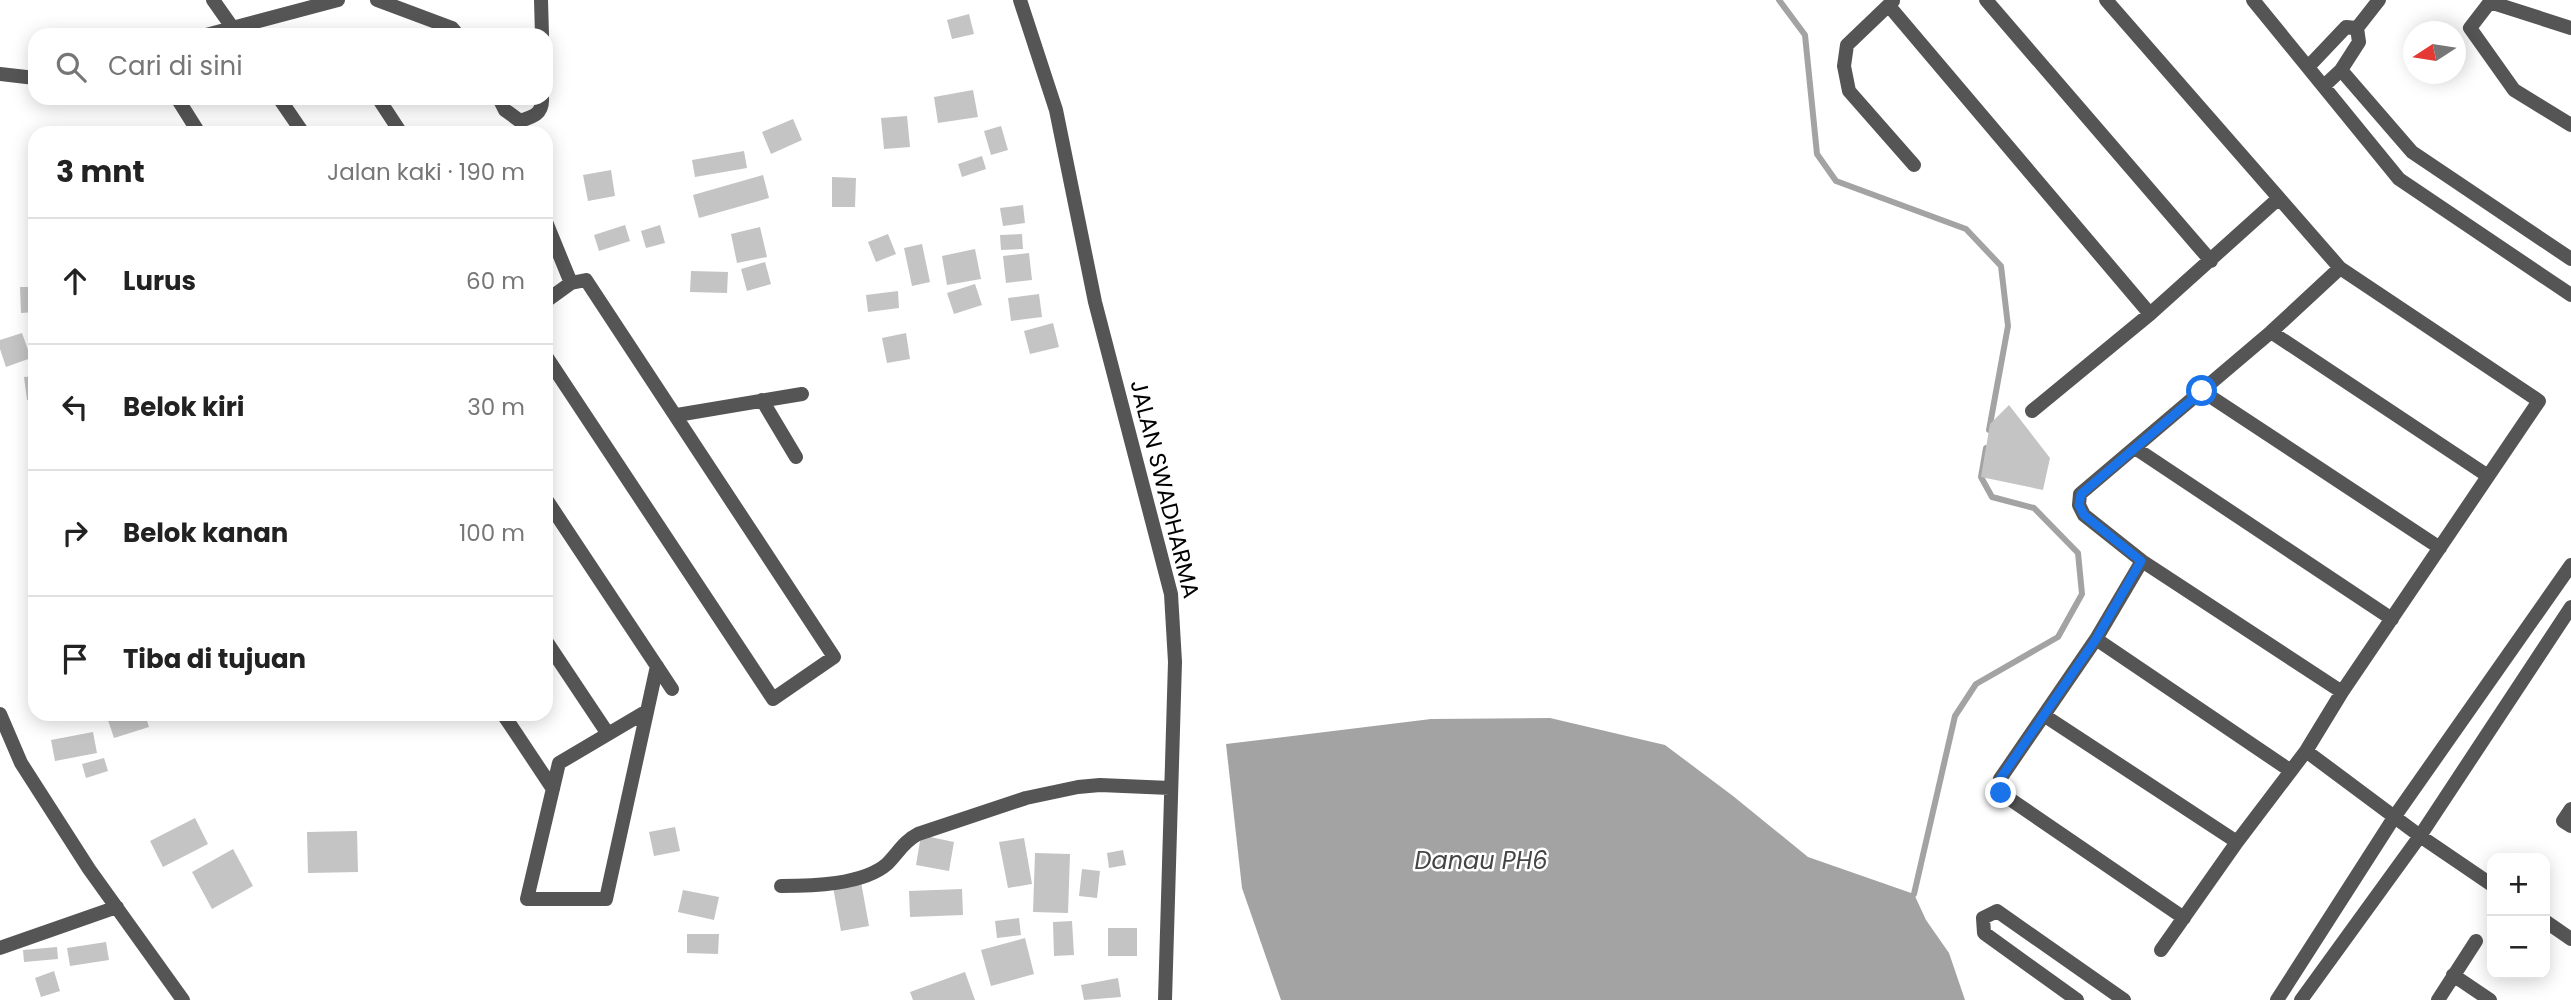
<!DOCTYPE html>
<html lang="id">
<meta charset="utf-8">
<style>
:root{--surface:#fff;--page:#f6f6f6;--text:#222;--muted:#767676;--line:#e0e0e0}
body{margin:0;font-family:Poppins,sans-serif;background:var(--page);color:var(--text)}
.controls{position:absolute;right:21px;bottom:21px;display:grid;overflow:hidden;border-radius:14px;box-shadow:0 4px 18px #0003}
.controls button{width:63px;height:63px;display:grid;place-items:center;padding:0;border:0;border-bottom:2px solid var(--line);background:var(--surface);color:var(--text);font:35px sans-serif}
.compass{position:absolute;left:2403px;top:21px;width:63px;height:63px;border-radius:50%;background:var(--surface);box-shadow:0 4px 18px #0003;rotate:258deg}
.stop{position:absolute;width:21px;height:21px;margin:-16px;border:5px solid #1a73e8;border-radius:50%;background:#fff}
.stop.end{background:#1a73e8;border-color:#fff;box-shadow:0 2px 7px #0008}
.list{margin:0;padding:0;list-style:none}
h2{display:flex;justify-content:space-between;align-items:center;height:91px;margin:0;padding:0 28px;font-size:30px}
h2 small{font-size:23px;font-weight:400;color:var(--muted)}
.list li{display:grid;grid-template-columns:46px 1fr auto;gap:21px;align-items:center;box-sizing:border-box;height:126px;padding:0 28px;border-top:2px solid var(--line)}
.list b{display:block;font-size:26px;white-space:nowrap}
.list em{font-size:23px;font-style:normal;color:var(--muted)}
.icon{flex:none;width:38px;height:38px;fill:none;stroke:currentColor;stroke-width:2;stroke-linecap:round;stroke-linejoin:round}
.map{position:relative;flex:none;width:2571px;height:1000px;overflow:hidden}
.search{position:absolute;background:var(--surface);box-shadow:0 4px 18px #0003;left:28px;top:28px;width:525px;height:77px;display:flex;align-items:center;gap:18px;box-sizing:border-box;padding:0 24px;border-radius:21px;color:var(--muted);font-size:26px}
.panel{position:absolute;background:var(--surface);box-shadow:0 4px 18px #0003;left:28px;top:126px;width:525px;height:595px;border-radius:21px}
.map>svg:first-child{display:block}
.water{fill:#a3a3a3}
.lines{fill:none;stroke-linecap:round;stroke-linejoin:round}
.stream{stroke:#a3a3a3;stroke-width:6}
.building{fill:#c4c4c4}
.minor{stroke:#555;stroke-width:14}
.route{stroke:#1a73e8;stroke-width:9}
.labels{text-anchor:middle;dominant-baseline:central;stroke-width:5;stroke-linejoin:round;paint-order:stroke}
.street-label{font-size:23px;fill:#000;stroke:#fff}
.water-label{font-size:24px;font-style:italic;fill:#444;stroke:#fff}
</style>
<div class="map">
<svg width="2571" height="1000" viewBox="0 0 2571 1000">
<rect width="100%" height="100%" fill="#fff"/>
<!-- water -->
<path class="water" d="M1550 718 1665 745 1733 796 1808 857 1914 894 1926 920 1949 953 1965 1000H1281L1242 888 1226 744 1431 719Z"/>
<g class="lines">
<!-- stream -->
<path class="stream" d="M1779 0 1805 35 1817 154 1836 181 1966 229 2001 266 2008 326 1989 430
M1914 894 1955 716 1976 684 2058 637 2082 594 2078 553 2034 508 1992 497 1981 477 1986 448"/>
</g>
<!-- building -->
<path class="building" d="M969 14 974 34 952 39 947 20Z
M973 90 978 117 938 123 934 97Z
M907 116 910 147 884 149 881 118Z
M793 119 802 140 771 154 762 132Z
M1001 126 1008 150 991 155 984 131Z
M744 151 747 168 695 177 692 160Z
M982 156 986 169 962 177 958 164Z
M611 170 615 196 588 201 583 175Z
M763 175 769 198 699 218 693 195Z
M832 177 856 178 855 207H832Z
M1023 205 1025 223 1003 226 1000 208Z
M625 225 630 241 599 251 594 235Z
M660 225 665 243 646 248 641 231Z
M760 227 767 257 737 263 731 234Z
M888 234 896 254 876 262 868 242Z
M1022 234 1023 249 1001 250 1000 235Z
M922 244 930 282 912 286 904 248Z
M975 249 981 279 947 285 942 256Z
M1029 253 1032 280 1006 283 1003 256Z
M765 262 771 284 747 291 741 269Z
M691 271 728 272 727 293 690 292Z
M975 284 982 305 954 314 947 293Z
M20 287H35V312L21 313Z
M898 291 899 308 868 312 866 295Z
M1039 294 1042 317 1011 321 1008 298Z
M1053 323 1059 347 1030 354 1024 331Z
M22 333 31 358 6 367 0 349V340Z
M906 333 910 359 887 363 882 338Z
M35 376V399L27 400 24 377Z
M2009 405 2050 458 2043 490 1981 477 1990 424Z
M106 714H145L149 727 114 738Z
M93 732 97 753 55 761 51 740Z
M104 758 108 771 86 778 82 764Z
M195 818 208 844 163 867 150 841Z
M675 827 680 851 654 856 649 832Z
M357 831 358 872 308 873 307 832Z
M921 835 954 842 949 871 916 865Z
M1024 838 1032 884 1008 888 999 842Z
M233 849 253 886 212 909 192 872Z
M1123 850 1126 865 1109 868 1107 853Z
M1035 853 1070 854 1068 913 1033 912Z
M1082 869 1100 871 1097 898 1079 896Z
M861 882 869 926 841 931 833 887Z
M962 889 963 915 910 917 909 891Z
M683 890 719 897 714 920 678 912Z
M1019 918 1021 935 997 938 995 921Z
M1072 921 1074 955 1054 956 1053 922Z
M1108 928H1137V956H1108Z
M687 934H719L718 954 687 953Z
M1025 938 1034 974 991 986 981 950Z
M106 942 109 960 70 966 67 948Z
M57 947 58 959 24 962 23 950Z
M54 971 60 991 41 997 35 978Z
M965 972 975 1000H913L910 992Z
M1118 978 1121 997 1084 1000 1081 985Z"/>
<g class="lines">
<!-- minor -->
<path class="minor" d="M213 0 237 34
M377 0 452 28 458 35
M541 0 542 35
M1020 0 1056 110 1095 302 1171 594 1175 662 1165 1000
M1986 0 2211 261
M2106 0 2340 268 2271 332 2080 494 2079 505 2084 515 2142 561 2342 692 2306 751 2237 842 2161 950
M2253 0 2399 179 2571 295
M1893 1 1847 45 1844 66 1849 91 1914 165
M1889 6 2150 314
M2571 28 2490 2 2470 28 2514 90 2571 125
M206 35 338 0
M2309 66 2346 27 2357 28
M2341 70 2412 152 2571 259
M0 74 35 78
M2325 85 2341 70 2359 42 2357 28 2379 0
M177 98 199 133
M279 98 303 133
M378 98 401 133
M499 98 505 110 520 121C533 117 543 114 542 98
M546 222 571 283
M2340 268 2539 401 2342 692
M546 301 571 283 586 280 834 657 773 699 546 356
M2271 332 2488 476
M2202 391 2440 548
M762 400 796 457
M2032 411 2150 314 2279 198
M677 415 802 394
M2135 448 2392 619
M546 499 672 689
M2142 561 2096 639 2000 779 1998 787 2001 793 2184 918
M2096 639 2291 771
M546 641 608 734
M647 711 559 763 527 899H606L657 666
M0 714 21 763 89 869 183 1000
M503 714 553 789
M2045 716 2237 842
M2306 751 2420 836 2492 885
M2571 809 2563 821 2571 826
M781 886C811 886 863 885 887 864 898 853 904 841 918 834L1026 798 1078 787 1100 785 1170 788
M2545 921 2571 939
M0 948 117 907
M2453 975 2490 1000
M2077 1000 1984 933 1983 918 1997 911 2124 1000
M2277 1000 2395 816 2571 565
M2301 1000 2420 836 2571 607
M2438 1000 2476 941"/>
</g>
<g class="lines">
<!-- route -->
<path class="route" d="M2001 793 1998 787 2000 779 2096 639 2141 561 2084 515 2079 505 2081 494 2202 391"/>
</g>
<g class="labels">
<!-- street labels -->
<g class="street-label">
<text transform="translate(1165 489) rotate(76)">JALAN SWADHARMA</text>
</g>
<!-- water labels -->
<g class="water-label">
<text x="1481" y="860">Danau PH6</text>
</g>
</g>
</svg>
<div class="controls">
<button>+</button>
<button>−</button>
</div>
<svg class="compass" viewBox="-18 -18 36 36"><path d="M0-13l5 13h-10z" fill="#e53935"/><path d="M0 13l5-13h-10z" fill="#767676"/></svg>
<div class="stop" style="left:2202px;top:391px"></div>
<div class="stop end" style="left:2001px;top:793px"></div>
<div class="search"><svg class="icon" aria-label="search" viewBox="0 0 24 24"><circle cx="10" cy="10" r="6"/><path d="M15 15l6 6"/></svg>Cari di sini</div>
<section class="panel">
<h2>3 mnt<small>Jalan kaki · 190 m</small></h2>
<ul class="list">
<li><svg class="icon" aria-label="ahead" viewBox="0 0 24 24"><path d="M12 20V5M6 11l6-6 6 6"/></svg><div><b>Lurus</b></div><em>60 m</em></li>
<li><svg class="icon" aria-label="left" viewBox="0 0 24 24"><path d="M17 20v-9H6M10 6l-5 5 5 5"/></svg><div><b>Belok kiri</b></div><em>30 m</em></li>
<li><svg class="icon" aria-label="right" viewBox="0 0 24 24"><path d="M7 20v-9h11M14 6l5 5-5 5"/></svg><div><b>Belok kanan</b></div><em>100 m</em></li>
<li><svg class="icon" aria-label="arrive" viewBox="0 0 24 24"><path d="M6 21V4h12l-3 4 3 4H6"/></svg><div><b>Tiba di tujuan</b></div></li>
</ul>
</section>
</div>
